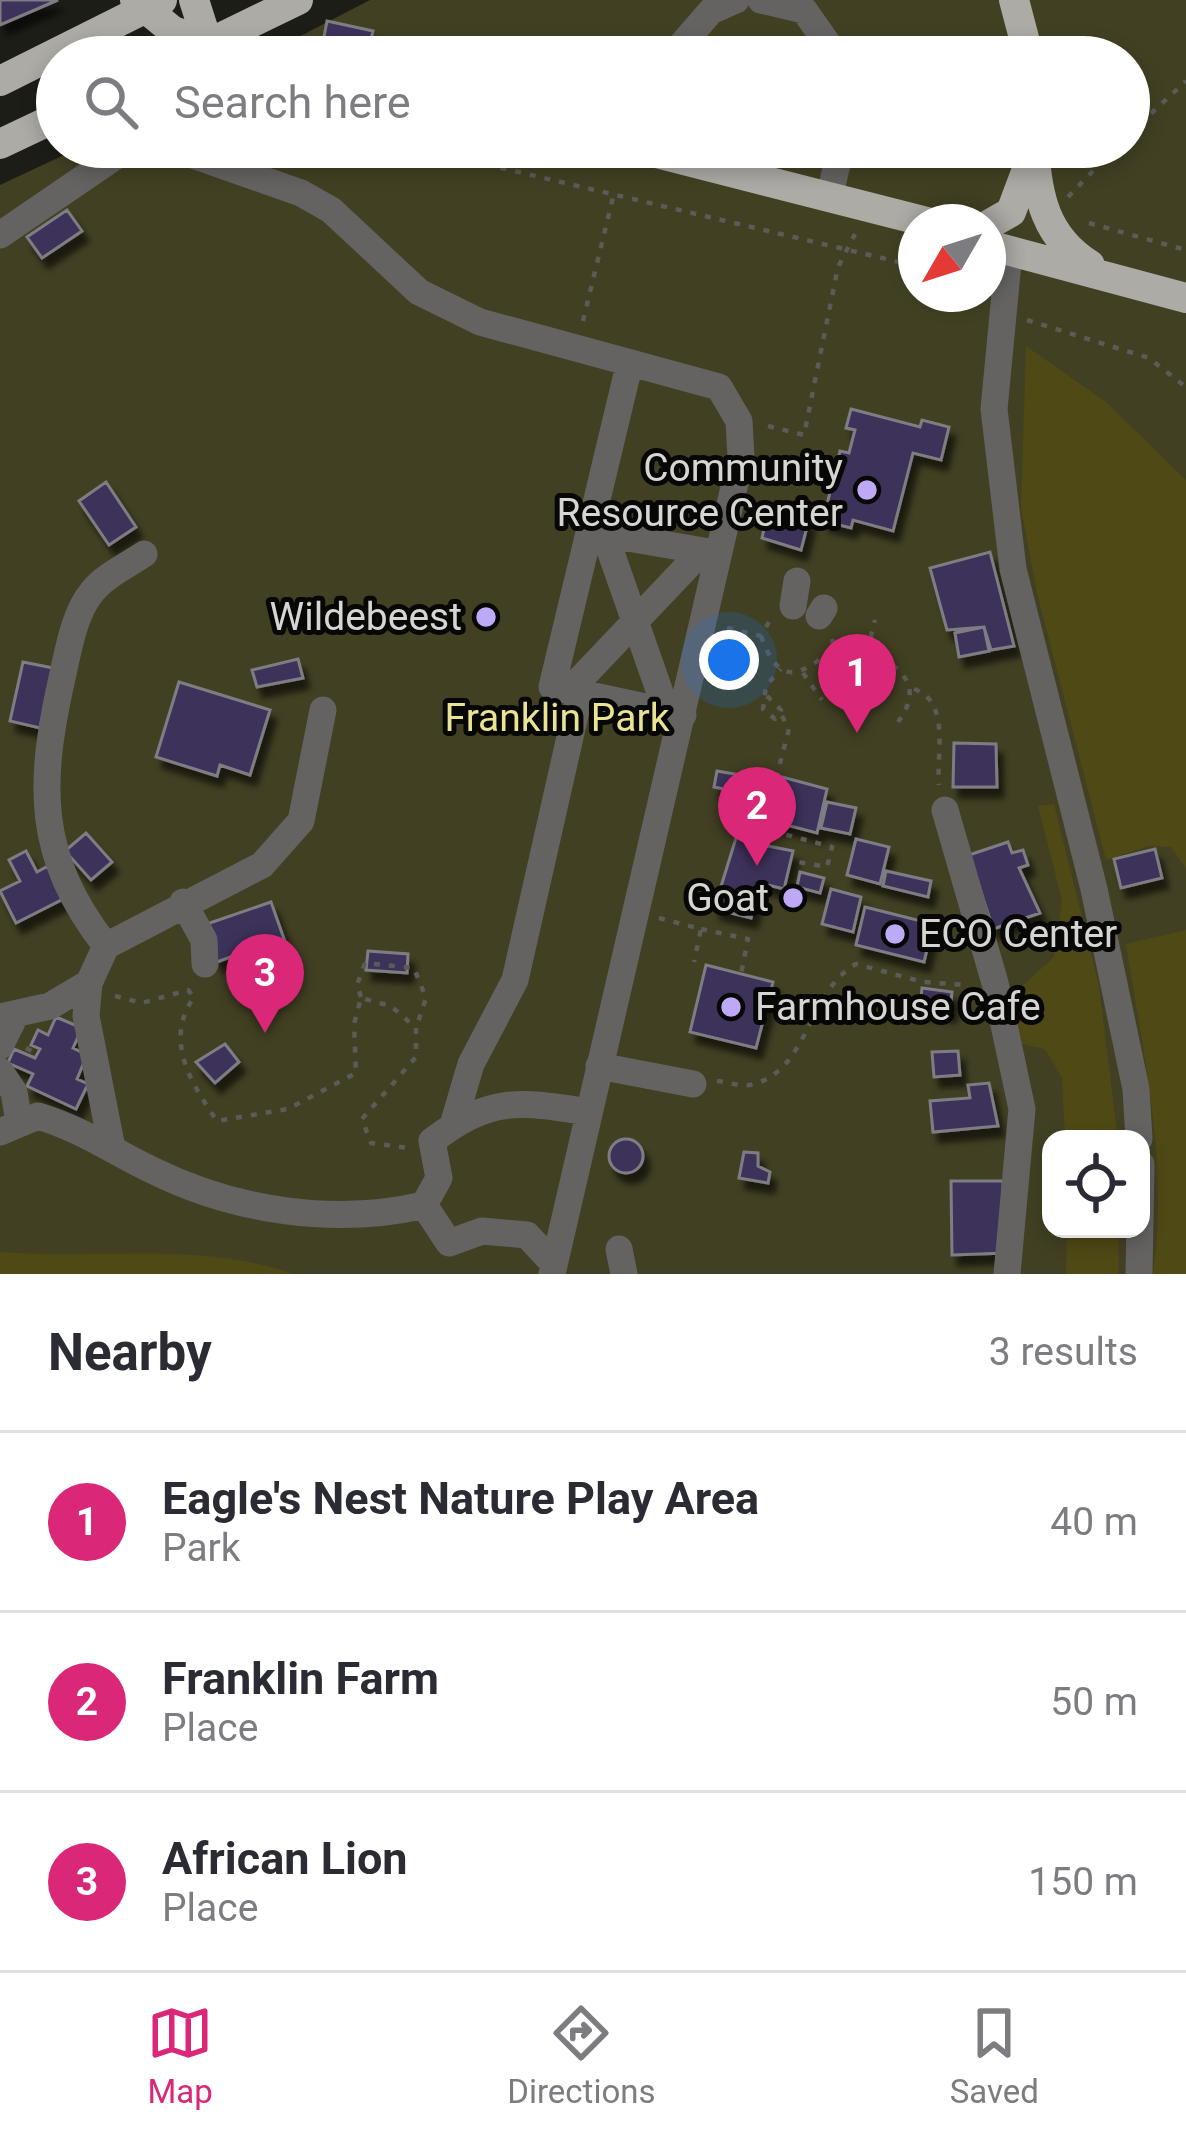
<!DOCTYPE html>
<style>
:root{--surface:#fff;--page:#f2f2f3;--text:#2b2b33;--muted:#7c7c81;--line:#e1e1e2;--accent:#db2777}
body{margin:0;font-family:Roboto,sans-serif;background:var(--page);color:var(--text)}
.controls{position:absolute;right:36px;bottom:36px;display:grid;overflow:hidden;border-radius:24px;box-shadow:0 6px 18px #0003}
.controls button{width:108px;height:108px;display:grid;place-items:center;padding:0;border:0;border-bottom:3px solid var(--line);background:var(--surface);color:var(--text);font:60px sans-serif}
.compass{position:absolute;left:898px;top:204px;width:108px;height:108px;border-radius:50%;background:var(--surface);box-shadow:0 6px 18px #0003;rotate:231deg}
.you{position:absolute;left:729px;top:660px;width:42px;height:42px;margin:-30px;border:9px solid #fff;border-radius:50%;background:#1a73e8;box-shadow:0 0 0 18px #1a73e833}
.badge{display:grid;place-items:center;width:78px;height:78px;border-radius:50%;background:var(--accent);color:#fff;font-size:39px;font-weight:700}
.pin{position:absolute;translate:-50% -99px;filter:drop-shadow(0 3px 6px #0008)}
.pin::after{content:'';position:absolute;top:63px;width:42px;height:36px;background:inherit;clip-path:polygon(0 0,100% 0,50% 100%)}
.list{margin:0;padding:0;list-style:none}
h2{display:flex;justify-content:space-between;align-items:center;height:156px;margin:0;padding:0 48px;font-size:51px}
h2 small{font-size:39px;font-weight:400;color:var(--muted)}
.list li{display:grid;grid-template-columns:78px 1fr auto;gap:36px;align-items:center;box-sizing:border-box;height:180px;padding:0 48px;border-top:3px solid var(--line)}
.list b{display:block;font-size:45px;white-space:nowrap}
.list p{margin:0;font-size:39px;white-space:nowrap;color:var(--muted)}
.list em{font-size:39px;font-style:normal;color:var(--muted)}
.icon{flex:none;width:66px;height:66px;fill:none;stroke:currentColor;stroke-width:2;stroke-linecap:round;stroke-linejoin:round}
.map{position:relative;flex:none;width:1186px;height:1274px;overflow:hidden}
.search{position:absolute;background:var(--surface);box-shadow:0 6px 18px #0003;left:36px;right:36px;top:36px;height:132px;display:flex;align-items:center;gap:30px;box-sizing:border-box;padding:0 42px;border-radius:66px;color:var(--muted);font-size:45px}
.sheet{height:696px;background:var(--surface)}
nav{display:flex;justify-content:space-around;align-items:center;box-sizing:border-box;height:168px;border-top:3px solid var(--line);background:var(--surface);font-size:33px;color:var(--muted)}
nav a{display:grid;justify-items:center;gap:6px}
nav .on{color:var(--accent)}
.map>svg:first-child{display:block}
.green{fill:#424023;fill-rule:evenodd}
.forest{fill:#4e4915}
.building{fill:#3d315a;stroke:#7e7d83;stroke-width:3;filter:url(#shadow)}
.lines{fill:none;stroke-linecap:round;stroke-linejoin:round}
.path{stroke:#5b5b57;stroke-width:4.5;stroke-dasharray:6 9;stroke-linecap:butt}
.minor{stroke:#646361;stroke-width:27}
.major{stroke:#acaba6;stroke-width:30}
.poi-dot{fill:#bda9f5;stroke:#070706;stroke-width:4.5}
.labels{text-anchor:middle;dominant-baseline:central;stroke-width:10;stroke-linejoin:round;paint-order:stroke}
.poi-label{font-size:39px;fill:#d5d5d2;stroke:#070706;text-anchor:end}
.park-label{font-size:39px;fill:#eae393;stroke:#070706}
</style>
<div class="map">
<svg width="1186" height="1274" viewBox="0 0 1186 1274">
<defs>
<filter id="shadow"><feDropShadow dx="6" dy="10" stdDeviation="3" flood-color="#0009"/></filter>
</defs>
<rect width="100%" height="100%" fill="#1d1d18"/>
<!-- green -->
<path class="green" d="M370 0H1186V1274H0V185L81 147H1129V57H260ZM916 222H988V294H916ZM1051 1139H1141V1229H1051Z"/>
<!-- forest -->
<path class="forest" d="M1026 346 1106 402 1186 480V868L1171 847 1148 846 1106 860 1037 593 1021 508Z
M1054 804 1099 986 1118 1139H1065L1062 1078 1045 1049 1022 1044 1010 997 1054 957 1062 900 1038 806Z
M1186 930V1274H1153C1169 1163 1143 1052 1126 944Z
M1067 1229H1119L1118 1274H1066Z
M0 1252C97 1260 201 1241 293 1274H0Z"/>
<!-- building -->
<path class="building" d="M0 0H58L0 25Z
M327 21 373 31 369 47 324 37Z
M67 210 82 231 42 258 27 237Z
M851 409 920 427 922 420 949 427 941 460 913 453 893 531 853 520 851 528 823 521 840 451 849 453 855 430 846 428Z
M106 482 136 527 109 545 79 501Z
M768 511 809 519 801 550 762 538Z
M990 552 1014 646 991 650 984 627 947 630 930 568Z
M984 627 989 651 959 657 955 633Z
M298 659 303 678 257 687 252 670Z
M23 662 53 668 40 728 10 721Z
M179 682 270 710 250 775 220 765 217 776 156 757Z
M954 743 996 744 997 787H953Z
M717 771 757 778 754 795 714 787Z
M782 777 827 789 817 833 771 821Z
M827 802 856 808 850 834 821 828Z
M745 809 764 814 758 844 793 851 784 889 760 883 751 918 714 909Z
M86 833 112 862 91 880 65 851Z
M856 839 889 847 880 884 847 875Z
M1008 842 1012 853 1023 850 1028 865 1019 868 1040 913 993 929 969 855Z
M1155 849 1162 878 1121 888 1114 859Z
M26 851 37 872 48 866 65 898 16 923 0 891 20 881 9 860Z
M886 871 931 881 928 897 883 886Z
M800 872 824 878 820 893 797 887Z
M831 889 861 897 853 932 822 924Z
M271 902 289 953 246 968 241 953 217 962 204 925Z
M865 907 933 924 924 962 856 945Z
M368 951 408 954 407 973 366 970Z
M706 965 773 982 756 1048 690 1032Z
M922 988 952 992 950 1012 920 1008Z
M56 1017 82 1028 73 1048 87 1055 77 1079 88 1084 76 1109 27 1086 33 1074 8 1063 14 1049 35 1058 40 1049 31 1045 38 1030 48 1035Z
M225 1044 239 1062 215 1083 196 1062Z
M958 1051 960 1075 934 1077 932 1052Z
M989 1083 998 1126 933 1132 930 1101 970 1098 968 1085Z
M609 1156a17 17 0 1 1 34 0a17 17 0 1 1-34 0Z
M744 1152 758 1153V1166L770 1172 768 1183 739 1178Z
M951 1181H1003L1005 1253 952 1255Z"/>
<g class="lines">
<!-- path -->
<path class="path" d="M1129 134 1186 81
M413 147 916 266
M1068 197 1116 147
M1089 223 1186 250
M1027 320 1149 358 1186 387
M583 321 614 193
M768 426 804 435 838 267 855 234
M727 628 761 636 770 620
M761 636C780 689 800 675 834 649L832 639
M868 648C901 669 925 685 898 722
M834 649 868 648 875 620
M803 673 822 700
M914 689C951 702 936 754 939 785
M767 696 781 710 775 719 763 709 766 686 781 669
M782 716 789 729 767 813 772 831 832 847 827 867 792 861
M659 918 701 929 694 962
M701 929 748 939 741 974
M115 996 142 1003 188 990 194 997C163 1041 192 1084 217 1121L288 1109 356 1073 354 1024 361 998 391 1006 416 1028V1057L362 1119 371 1143 409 1148
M361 997 357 985 365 963 414 968 426 998 416 1028
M26 1048 37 1054
M717 1081C729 1082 742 1088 754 1084 809 1069 808 991 856 964L923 982 966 985"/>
<!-- minor -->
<path class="minor" d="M761 0 804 10 837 57
M671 57 711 11 736 0
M170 147 301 193 331 210 419 292 480 322 719 387 739 421 741 457 552 1274
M830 194 841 147
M0 235 129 147
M1009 252 994 409 1013 569 1094 889 1136 1089 1139 1139
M629 366 552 687 683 715
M595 507 671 724
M593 532 715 553
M793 606 797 581
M819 616 824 608
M569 691 702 551
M945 810 995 983 1022 1109 1007 1274
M183 902 204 940 205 964
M106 946C36 856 38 785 62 678 68 652 74 613 92 592 104 576 128 565 144 554
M89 983 86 1016 111 1143
M0 1017 50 1006 89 983 106 946 262 865 301 821 323 710
M0 1046 15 1016
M599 1066 693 1084
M0 1071 14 1092 19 1122
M453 1125 471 1064 515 980 580 693
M0 1132 38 1116C82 1129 114 1152 154 1171 235 1211 336 1226 424 1205L449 1243 482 1231 527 1235 554 1264
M424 1205 439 1178 432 1141C490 1096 519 1101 589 1112
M619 1249 624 1274
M1139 1274 1141 1164"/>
<!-- major -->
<path class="major" d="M135 0 173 31 248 57
M194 0 208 44
M1014 0 1029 57
M181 57 298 0
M0 81 162 0
M0 144 57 117
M633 147 927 222
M1034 147C1037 196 1045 237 1090 265
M988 225 1011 212 1029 164
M988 245 1186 298"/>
</g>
<!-- markers -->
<g class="poi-dot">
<circle cx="867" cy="490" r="12"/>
<circle cx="486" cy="617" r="12"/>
<circle cx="793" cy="898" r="12"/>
<circle cx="895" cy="934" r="12"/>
<circle cx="731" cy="1007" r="12"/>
</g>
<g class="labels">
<!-- poi labels -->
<g class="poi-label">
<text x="843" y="468">Community<tspan x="843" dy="45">Resource Center</tspan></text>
<text x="462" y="617">Wildebeest</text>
<text x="769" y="898">Goat</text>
<text x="919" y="934" text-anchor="start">ECO Center</text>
<text x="755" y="1007" text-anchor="start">Farmhouse Cafe</text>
</g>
<!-- park labels -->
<g class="park-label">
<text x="557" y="718">Franklin Park</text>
</g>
</g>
</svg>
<div class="controls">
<button><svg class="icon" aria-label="locate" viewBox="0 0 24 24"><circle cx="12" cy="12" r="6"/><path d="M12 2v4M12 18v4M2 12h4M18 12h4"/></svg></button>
</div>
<svg class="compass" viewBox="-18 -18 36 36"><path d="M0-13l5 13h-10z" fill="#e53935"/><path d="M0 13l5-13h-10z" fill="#7c7c81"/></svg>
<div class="you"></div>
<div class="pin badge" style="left:857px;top:733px">1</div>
<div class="pin badge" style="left:757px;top:866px">2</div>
<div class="pin badge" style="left:265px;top:1033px">3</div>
<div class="search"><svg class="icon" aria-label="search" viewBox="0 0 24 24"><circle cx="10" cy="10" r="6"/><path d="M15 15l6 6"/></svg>Search here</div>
</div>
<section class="sheet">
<h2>Nearby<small>3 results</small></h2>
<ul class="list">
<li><span class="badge">1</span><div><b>Eagle's Nest Nature Play Area</b><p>Park</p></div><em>40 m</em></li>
<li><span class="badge">2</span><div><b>Franklin Farm</b><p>Place</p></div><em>50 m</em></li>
<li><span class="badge">3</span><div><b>African Lion</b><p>Place</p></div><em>150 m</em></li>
</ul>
</section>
<nav>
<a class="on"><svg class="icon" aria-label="map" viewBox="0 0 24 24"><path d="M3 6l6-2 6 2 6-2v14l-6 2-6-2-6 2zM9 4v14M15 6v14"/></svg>Map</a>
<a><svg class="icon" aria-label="directions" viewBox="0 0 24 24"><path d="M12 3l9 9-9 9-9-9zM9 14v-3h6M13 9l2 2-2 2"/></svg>Directions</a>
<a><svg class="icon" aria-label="saved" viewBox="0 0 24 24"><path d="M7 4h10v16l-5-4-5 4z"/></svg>Saved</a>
</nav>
